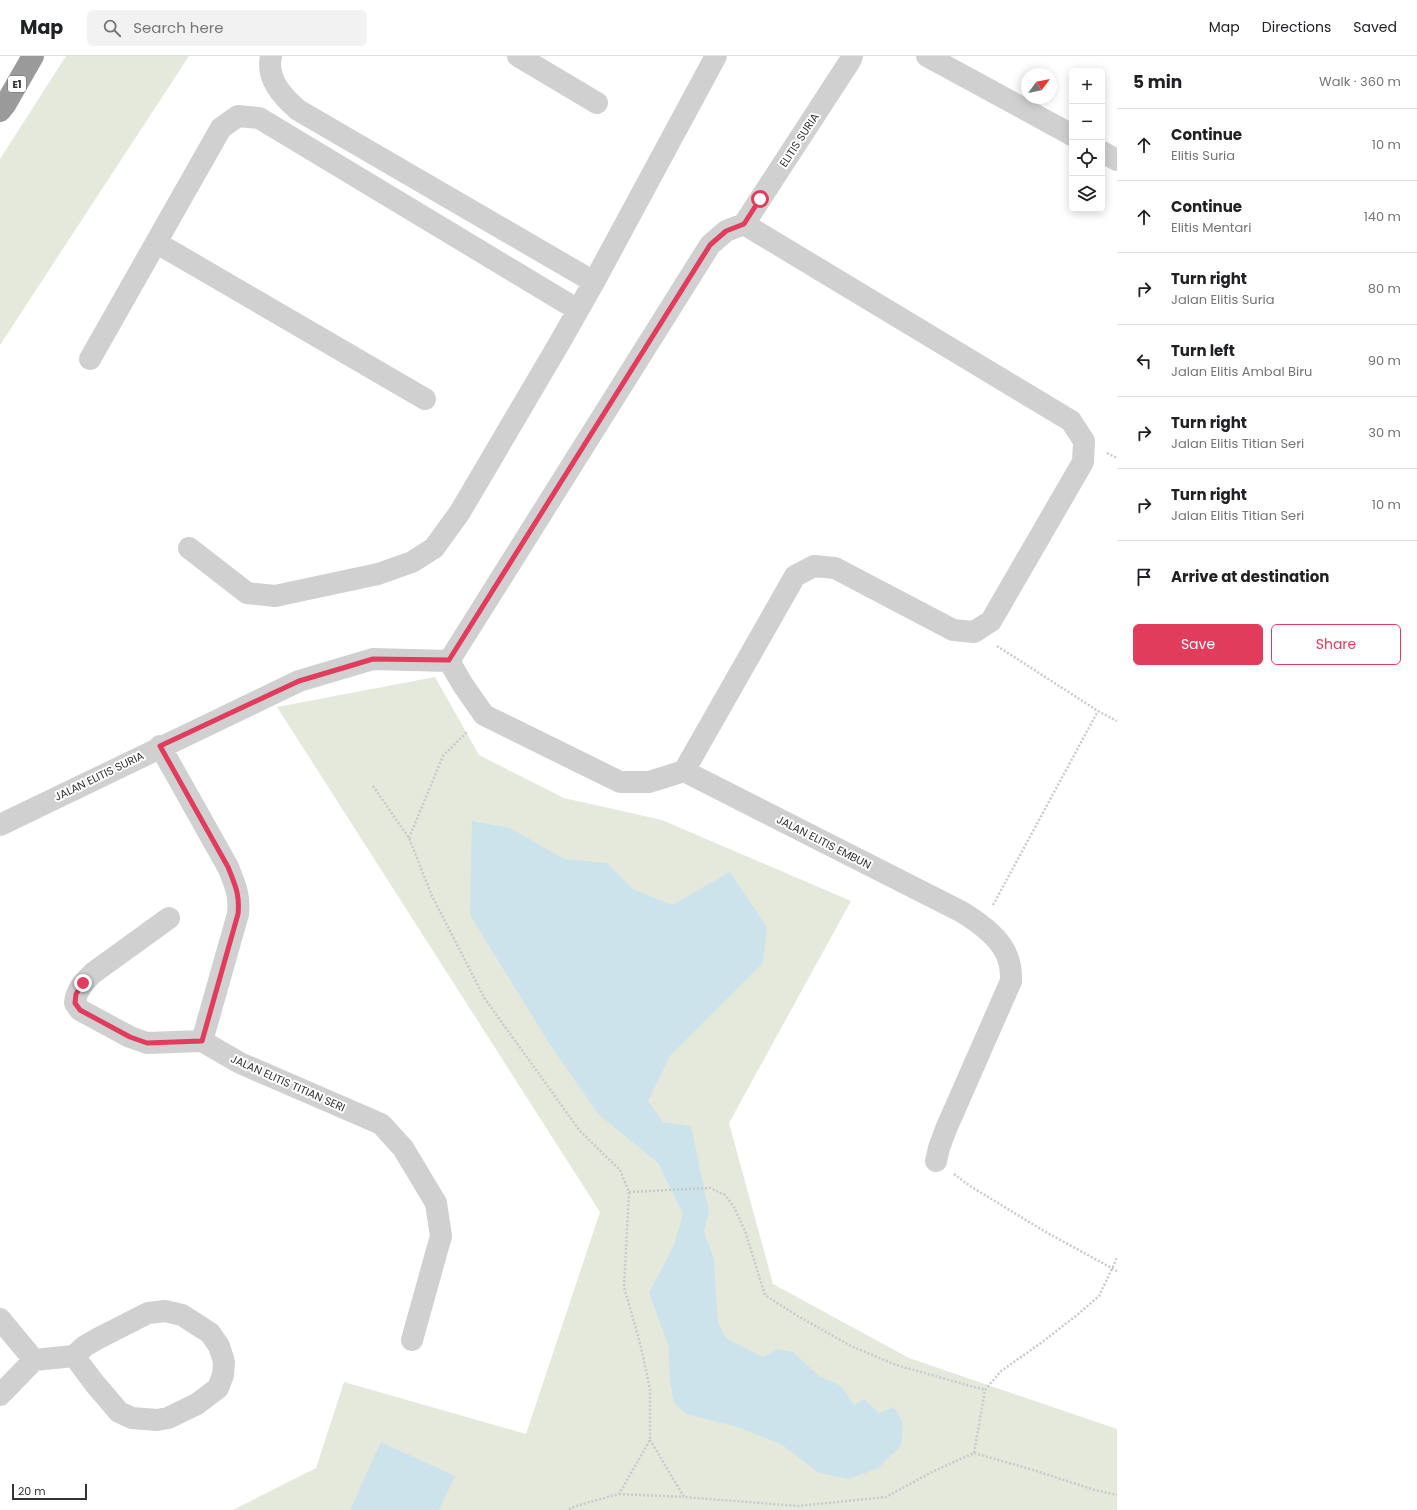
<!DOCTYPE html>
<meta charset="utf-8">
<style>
:root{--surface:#fff;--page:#f2f2f2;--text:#202124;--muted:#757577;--line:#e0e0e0;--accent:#e23c5d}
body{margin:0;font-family:Poppins,sans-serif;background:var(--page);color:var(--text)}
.controls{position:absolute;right:12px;top:12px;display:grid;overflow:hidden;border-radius:6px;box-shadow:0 2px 10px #0003}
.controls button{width:36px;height:36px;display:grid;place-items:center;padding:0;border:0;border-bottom:1px solid var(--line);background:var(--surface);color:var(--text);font:20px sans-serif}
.compass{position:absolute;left:1021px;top:12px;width:36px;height:36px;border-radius:50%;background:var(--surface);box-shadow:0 2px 10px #0003;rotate:58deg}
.scale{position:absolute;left:12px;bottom:10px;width:75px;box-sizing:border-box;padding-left:4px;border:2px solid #333;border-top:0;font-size:11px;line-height:14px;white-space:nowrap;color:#333;-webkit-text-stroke:3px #fff;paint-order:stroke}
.stop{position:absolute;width:12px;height:12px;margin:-9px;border:3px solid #e23c5d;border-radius:50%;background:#fff}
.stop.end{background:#e23c5d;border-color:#fff;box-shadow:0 1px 4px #0008}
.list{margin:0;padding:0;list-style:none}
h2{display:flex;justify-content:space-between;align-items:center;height:52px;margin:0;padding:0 16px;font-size:17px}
h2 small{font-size:13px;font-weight:400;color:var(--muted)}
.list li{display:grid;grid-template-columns:26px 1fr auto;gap:12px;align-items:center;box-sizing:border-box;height:72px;padding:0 16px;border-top:1px solid var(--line)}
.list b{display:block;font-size:15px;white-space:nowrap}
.list p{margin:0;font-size:13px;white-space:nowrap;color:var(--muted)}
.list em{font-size:13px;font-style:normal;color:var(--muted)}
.actions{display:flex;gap:8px;padding:12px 16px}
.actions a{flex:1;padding:9px 0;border:1px solid var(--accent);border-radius:6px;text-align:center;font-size:14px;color:var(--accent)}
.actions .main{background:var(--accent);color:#fff}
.icon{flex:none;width:22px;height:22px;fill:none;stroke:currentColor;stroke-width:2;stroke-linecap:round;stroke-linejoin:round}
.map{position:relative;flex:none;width:1117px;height:1454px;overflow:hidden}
header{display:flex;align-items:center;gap:24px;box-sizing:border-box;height:56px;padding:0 20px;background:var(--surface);border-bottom:1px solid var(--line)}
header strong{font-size:19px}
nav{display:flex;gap:22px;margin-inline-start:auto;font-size:14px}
.search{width:280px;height:36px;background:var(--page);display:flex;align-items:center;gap:10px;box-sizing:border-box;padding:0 14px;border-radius:6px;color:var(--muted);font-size:15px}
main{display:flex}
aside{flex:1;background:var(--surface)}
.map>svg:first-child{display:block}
.green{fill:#e4e9dc}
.water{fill:#cce3eb}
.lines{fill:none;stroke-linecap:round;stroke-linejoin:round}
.path{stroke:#cacaca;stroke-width:2.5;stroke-dasharray:2 2;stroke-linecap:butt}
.minor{stroke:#d0d0d0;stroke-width:22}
.motorway{stroke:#9a9a9a;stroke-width:22}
.route{stroke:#e23c5d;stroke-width:5}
.labels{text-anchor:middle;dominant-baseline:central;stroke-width:4;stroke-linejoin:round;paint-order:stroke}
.shield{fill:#fff;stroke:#707070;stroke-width:1}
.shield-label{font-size:10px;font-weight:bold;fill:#333}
.street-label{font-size:11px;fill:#333;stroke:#fff}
</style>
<header>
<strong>Map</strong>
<div class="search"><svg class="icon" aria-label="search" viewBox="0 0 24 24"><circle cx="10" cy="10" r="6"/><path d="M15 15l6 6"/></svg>Search here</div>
<nav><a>Map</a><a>Directions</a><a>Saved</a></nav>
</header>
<main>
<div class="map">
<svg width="1117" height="1454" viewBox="0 0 1117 1454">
<rect width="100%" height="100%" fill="#fff"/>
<!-- green -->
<path class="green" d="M66 0H189L0 289V103Z
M435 621 479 699 564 742 662 764 851 845 729 1067 773 1228 909 1302 1117 1373V1454H233L316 1412 344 1326 526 1378 600 1156 277 651Z"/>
<!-- water -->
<path class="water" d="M472 765 510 772 564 803 607 807 633 833 672 849 730 816 767 871 763 907 670 1000 648 1045 663 1066 691 1070 709 1156 704 1175 714 1203 718 1266 726 1282 763 1301 777 1293 793 1296 819 1320 841 1330 854 1349 864 1343 879 1357 894 1351 903 1366 901 1390 878 1412 849 1423 819 1417 781 1388 737 1371 686 1358 674 1347 670 1325 668 1288 649 1237 674 1189 683 1158 658 1107 598 1058 547 984 470 859Z
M381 1386 455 1420 439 1454H350Z"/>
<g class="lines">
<!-- path -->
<path class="path" d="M1107 397 1117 402
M997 590 1098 655 1117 665
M373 730 409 782 432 840 485 943 580 1075 620 1114 629 1136 624 1231 640 1287 650 1333V1384L619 1438 579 1449 567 1454
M409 782 443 700 468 675
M993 849 1098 655
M954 1118 970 1130 1044 1175 1117 1215
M629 1136 710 1132 725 1139 734 1151 745 1175 765 1239 796 1259 851 1290 896 1309 985 1334
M650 1384 684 1441 798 1450 886 1441 932 1416 974 1397 1030 1413 1095 1434 1117 1439
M974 1397 985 1334 1001 1315 1041 1287 1077 1259 1099 1240 1117 1202
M619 1438 684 1441"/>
<!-- minor -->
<path class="minor" d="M271 0C266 23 282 40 298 54L594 226
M518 0 597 47
M927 0 1072 79
M1102 96 1117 104
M744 168 850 5 852 0
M157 187 425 343
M90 303 221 72 238 60 259 62 578 254
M189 492 247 537 275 540 378 518 412 506 434 492 460 456 560 286 594 226 716 0
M449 605 463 629 484 659 620 726H649L684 715 962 856C981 868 1004 884 1009 906 1011 912 1011 919 1011 925L946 1073 939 1092 936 1105
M449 605 710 189 726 175 744 168
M160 690 228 811C235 829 240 838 238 858L202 985
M684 715 795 520 814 510 835 512 953 574 974 576 991 565 1083 406 1084 385 1071 365 744 168
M0 769 299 625 373 603 449 605
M169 862 93 917C84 926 76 934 75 947L80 954 130 981 147 987 202 985 240 1007 381 1068 403 1092 436 1147 441 1180 412 1284
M0 1263 34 1304
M0 1339 34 1304 74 1300 85 1290 97 1283 148 1257 165 1255 182 1259 210 1277 219 1290 224 1306 223 1319 218 1332 197 1348 168 1362 157 1364 132 1362 119 1356 95 1328 74 1300"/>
<!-- motorway -->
<path class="motorway" d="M0 55 5 49 33 0"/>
</g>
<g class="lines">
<!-- route -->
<path class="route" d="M83 927 76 938 75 947 80 954 130 981 147 987 202 985 238 858C240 838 235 829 228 811L160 690 299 625 373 603 449 604 710 189 726 175 744 168 760 143"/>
</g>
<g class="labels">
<!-- shield labels -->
<rect class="shield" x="8" y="20" width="18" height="16" rx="3"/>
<g class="shield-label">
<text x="17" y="28">E1</text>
</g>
<!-- street labels -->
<g class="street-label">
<text transform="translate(799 84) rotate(-57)">ELITIS SURIA</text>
<text transform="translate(99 720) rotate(-26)">JALAN ELITIS SURIA</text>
<text transform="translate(824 786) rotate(27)">JALAN ELITIS EMBUN</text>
<text transform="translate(288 1027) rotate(24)">JALAN ELITIS TITIAN SERI</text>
</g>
</g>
</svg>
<div class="controls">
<button>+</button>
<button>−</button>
<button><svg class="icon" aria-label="locate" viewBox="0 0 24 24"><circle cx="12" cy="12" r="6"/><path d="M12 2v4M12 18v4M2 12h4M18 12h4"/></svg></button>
<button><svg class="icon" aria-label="layers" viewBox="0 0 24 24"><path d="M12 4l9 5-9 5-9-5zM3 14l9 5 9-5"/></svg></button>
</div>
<svg class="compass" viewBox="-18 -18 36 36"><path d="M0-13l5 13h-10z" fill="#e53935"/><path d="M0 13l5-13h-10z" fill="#757577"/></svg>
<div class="scale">20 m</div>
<div class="stop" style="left:760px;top:143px"></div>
<div class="stop end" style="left:83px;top:927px"></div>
</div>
<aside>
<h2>5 min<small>Walk · 360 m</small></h2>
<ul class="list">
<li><svg class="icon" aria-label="ahead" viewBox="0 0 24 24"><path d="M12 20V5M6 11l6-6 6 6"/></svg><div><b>Continue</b><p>Elitis Suria</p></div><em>10 m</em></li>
<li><svg class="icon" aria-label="ahead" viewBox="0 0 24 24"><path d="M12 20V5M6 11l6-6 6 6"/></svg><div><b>Continue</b><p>Elitis Mentari</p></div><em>140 m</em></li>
<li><svg class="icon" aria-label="right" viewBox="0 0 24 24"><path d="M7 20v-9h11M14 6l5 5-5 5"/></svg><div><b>Turn right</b><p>Jalan Elitis Suria</p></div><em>80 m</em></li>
<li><svg class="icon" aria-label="left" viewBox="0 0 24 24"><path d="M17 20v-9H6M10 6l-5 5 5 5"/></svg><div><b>Turn left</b><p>Jalan Elitis Ambal Biru</p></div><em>90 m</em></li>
<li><svg class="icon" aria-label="right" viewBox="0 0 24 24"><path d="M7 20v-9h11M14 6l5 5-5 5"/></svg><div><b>Turn right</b><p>Jalan Elitis Titian Seri</p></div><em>30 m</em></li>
<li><svg class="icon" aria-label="right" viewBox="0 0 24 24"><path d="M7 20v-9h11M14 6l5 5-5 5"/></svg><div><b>Turn right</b><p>Jalan Elitis Titian Seri</p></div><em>10 m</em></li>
<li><svg class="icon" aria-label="arrive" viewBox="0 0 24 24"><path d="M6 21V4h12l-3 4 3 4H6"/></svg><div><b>Arrive at destination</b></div></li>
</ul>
<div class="actions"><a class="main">Save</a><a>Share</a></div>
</aside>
</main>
